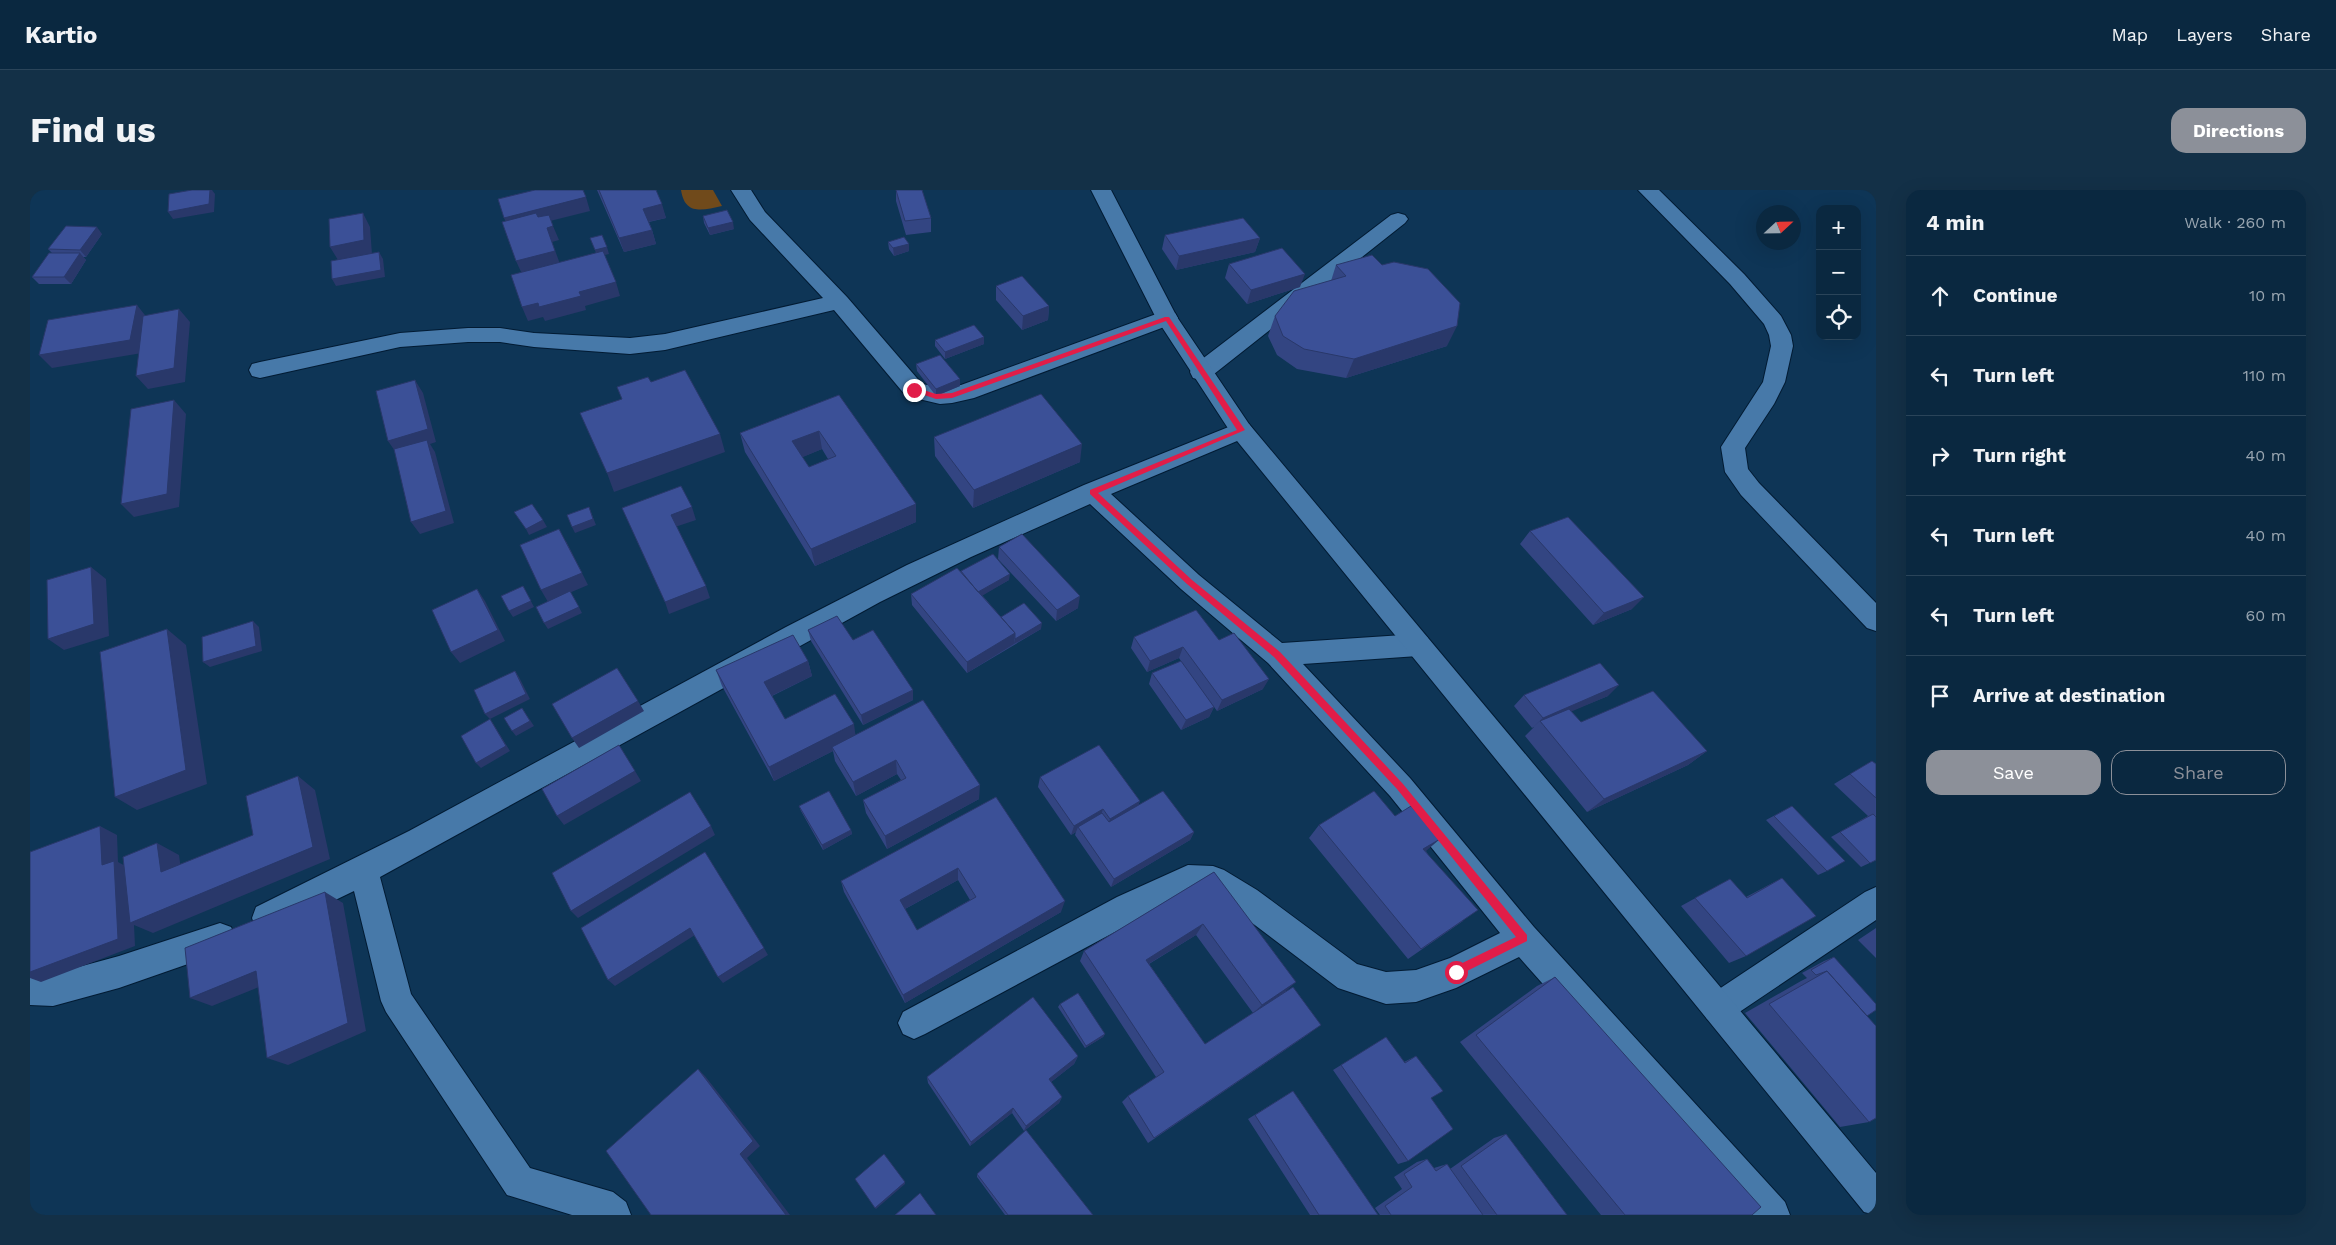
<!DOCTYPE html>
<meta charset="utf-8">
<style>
:root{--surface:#0a2840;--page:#133047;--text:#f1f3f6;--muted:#99a6b1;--line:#2a4459;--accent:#8c9099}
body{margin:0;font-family:"Work Sans",sans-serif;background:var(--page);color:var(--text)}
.controls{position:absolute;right:15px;top:15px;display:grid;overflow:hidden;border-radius:10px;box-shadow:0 5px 20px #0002}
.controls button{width:45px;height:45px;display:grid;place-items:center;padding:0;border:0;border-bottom:1px solid var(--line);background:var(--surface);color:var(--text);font:25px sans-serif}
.compass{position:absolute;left:1726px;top:15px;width:45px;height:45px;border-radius:50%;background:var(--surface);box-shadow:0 5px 20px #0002;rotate:68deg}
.stop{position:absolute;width:15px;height:15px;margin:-11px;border:4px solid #e11d48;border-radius:50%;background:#fff}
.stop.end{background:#e11d48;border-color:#fff;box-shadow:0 1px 5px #0008}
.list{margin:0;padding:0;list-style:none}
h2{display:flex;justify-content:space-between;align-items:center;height:65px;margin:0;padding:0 20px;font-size:21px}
h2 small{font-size:16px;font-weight:400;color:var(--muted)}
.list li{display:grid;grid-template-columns:32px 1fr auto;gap:15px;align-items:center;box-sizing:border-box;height:80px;padding:0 20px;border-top:1px solid var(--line)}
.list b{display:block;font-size:19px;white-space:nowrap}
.list em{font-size:16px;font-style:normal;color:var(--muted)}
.actions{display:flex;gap:10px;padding:15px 20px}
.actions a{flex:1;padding:11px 0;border:1px solid var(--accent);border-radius:15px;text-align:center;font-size:18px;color:var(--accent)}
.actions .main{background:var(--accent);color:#fff}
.icon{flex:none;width:28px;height:28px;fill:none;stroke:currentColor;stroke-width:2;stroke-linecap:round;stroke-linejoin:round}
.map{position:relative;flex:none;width:1846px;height:1025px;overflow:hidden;border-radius:15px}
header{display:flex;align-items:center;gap:30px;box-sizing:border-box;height:70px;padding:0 25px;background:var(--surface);border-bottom:1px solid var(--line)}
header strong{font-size:24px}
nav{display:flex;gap:28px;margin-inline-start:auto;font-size:18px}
.intro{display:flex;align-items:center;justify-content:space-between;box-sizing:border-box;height:120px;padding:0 30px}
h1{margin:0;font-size:35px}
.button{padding:12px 22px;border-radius:15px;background:var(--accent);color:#fff;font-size:18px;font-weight:700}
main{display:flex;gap:30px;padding:0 30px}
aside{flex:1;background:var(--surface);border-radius:15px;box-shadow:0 5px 20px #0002}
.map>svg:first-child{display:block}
.green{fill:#704a1b}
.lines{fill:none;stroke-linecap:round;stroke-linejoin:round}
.minor-casing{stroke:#021b33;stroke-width:2}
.tertiary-casing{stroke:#021b33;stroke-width:2}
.minor{fill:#4779a9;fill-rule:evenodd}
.tertiary{fill:#4779a9;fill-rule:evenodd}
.wall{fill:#334582;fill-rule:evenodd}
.shaded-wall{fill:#29386a}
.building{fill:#3b5097;stroke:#29386a;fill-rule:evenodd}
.route{fill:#e11d48}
</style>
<header>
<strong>Kartio</strong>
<nav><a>Map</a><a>Layers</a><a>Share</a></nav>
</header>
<div class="intro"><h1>Find us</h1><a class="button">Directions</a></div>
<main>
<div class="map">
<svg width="1846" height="1025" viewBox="0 0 1846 1025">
<rect width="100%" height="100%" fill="#0e3556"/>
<!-- green -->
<path class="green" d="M651 0H683L692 16C673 20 655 26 651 0Z"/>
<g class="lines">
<defs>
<path id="minor" d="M701 0H721L735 22 817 107 892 194 910 197 931 195 1129 123 1137 121 1145 123 1148 128 1145 133 944 208 922 213 910 214 876 206 804 120 635 160 600 164 504 157 470 152H438L370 157 230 188 222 186 219 180 222 174 230 172 370 143 438 138H470L504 143 600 148 635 144 793 108 720 30Z
M1608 0H1629L1714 84 1751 126 1761 145 1763 156 1755 192 1744 214 1715 258 1718 279 1729 293 1846 413V441L1837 438 1711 305 1695 282 1691 257 1733 192 1741 156 1739 145 1734 134 1700 94Z
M1368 23 1375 25 1378 29 1375 33 1179 188 1171 190 1163 188 1160 182 1163 176 1361 25Z
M1211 232 1219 234 1223 240 1219 246 1081 304 1169 385 1252 453 1388 444 1397 447 1401 455 1397 463 1388 466 1273 474 1380 588 1504 737 1755 1012 1760 1025H1718L1489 767 1426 798 1386 812 1356 814 1308 798 1205 720 1179 704H1160L1109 729 895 844 884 849 873 844 868 833 873 822 1087 707 1158 675 1183 676 1194 680 1227 700 1327 774 1356 782 1386 780 1420 768 1470 743 1360 606 1238 473 1151 399 1060 314 941 367 850 412 350 687 381 804 500 978 583 1002 596 1012 601 1025H542L477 1005 356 822 351 811 324 701 237 743 226 739 222 728 226 717 379 641 756 437 877 375 1054 295Z
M1846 697V730L1699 829 1688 834 1677 829 1672 818 1677 807 1835 702Z
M190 733 201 737 206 748 201 759 89 798 23 816 0 815V783L23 784 89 766Z"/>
<path id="tertiary" d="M1061 0H1081L1147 127 1219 234 1846 983V1025L1834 1022 1203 246 1126 128Z"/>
</defs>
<!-- minor casing -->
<use href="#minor" class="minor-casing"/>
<!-- tertiary casing -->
<use href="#tertiary" class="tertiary-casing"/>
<!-- minor -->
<use href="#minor" class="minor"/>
<!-- tertiary -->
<use href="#tertiary" class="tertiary"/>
</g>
<!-- wall -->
<path class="wall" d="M567 0H626L636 28 619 32 622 40 626 54 594 62Z
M866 0H892L901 28V42L876 45 866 11Z
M673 26 704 39 680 45 674 33Z
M72 44 56 67H53L56 70 41 94H9L2 87 22 63 18 59Z
M1135 45 1230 48 1225 62 1146 80 1132 59Z
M858 52 879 61 864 66 859 59Z
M1199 74 1270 97 1217 114 1195 88Z
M1306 75 1417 156 1316 188 1267 179 1247 165 1238 146 1245 126 1301 91Z
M966 96 1019 116 1018 130 992 140 966 110Z
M954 147V154L915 169 905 156V150Z
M886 174 930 189V196L906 206 887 181Z
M809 205 886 332 785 376 715 262 710 243ZM792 259 798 269 779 277 772 267Z
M904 247 1050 272 943 318 905 266Z
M1500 341 1602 419 1563 435 1490 354Z
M969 357 1048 418 1026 431 968 369Z
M931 381 979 390 952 405 971 427 1011 439 937 483 882 415 881 404Z
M778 440 883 500V510L833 535 781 451Z
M1104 447 1189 450 1233 499 1187 521 1162 486 1184 517 1179 527 1151 540 1119 494 1122 483 1151 471 1149 468 1117 482 1101 458Z
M778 471 782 486 742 506 755 529 826 545 949 609 857 659 836 623 833 610 871 590 867 584 826 606 805 571 803 561 744 591 692 496 686 480Z
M1494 505 1578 506 1541 521 1551 532 1677 561 1658 575 1557 622 1495 546 1504 537 1502 538 1484 516Z
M1842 571 1846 574V670L1831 677 1801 647 1838 626 1804 594Z
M1010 587 1110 611 1108 616 1164 642 1160 650 1081 697 1045 645 1046 642 1041 645 1008 597Z
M966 607 1031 722 875 813 814 702 811 691ZM928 690 940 710 887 740 875 719Z
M769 616 821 640 822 644 793 660 771 621Z
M1762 616 1797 681 1788 685 1736 630Z
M1289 635 1396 661 1433 731 1378 769 1279 648Z
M1184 682 1256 801 1280 843 1118 953 1092 912 1098 906 1126 887 1050 771 1054 761ZM1166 745 1223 823 1175 854 1119 774Z
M1752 688 1716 766 1699 773 1651 716 1700 689 1716 707Z
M1846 738V768L1828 750Z
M1804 767 1837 826 1839 932 1810 937 1715 823 1771 791 1777 788 1772 783 1794 771Z
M1525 787 1722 1025H1571L1430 852 1507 796Z
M1030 814 1075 844 1073 847 1055 858 1028 817Z
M1356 847 1374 872 1386 866 1401 908 1378 971 1368 974 1303 880Z
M1048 866 1044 874 1021 892 1032 907 1029 913 994 941 982 923 940 956 898 893 897 887Z
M1263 901 1348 1025H1280L1218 929Z
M1476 944 1537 1025H1350L1345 1018 1372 999 1364 987 1387 972 1397 969 1404 978 1417 974 1420 979 1464 948Z
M947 984 1063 1025H975L947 987Z"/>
<!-- shaded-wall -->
<path class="shaded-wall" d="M180 0H182L185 4 184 22 143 29 138 22Z
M556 7 560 21 480 41 474 28Z
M632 14 636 28 617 32 613 19Z
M333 23 340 37 342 64 308 70 300 57Z
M703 32 704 39 680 45 678 38Z
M523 36 529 50 522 52 530 74 492 84 486 71 517 38Z
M67 37 72 44 56 67 50 60Z
M622 40 626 54 594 62 589 48Z
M1230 48 1225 62 1146 80 1149 66Z
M879 54V61L864 66 863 58Z
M577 57 579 64 567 67 565 60Z
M349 62 353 69 355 87 306 96 302 89Z
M50 63 56 70 41 94 34 87Z
M1275 84 1270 97 1217 114 1221 100Z
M586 92 590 106 555 116 556 120 515 131 513 127 498 131 492 117Z
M107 115 118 129 112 163 22 178 9 165Z
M1019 116 1018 130 992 140 993 126Z
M149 119 160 132 155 192 118 199 106 186Z
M1427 136 1417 156 1316 188 1324 169Z
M954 147V154L915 169V162Z
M930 189V196L906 206V199Z
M385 190 393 203 406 252 400 254 405 262 424 333 390 344 381 332 367 264 358 251Z
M144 210 156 224 149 317 104 327 91 314Z
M789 241 792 259 766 270 762 251Z
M690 244 695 262 584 302 577 283Z
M1052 254 1050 272 943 318 944 300Z
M886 314V332L785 376 781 359Z
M559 317 566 335 545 343 542 337Z
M662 317 666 330 645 337 641 325Z
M513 330 517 337 499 345 496 339Z
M536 351 558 395 518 412 511 400Z
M61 377 76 389 79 446 34 460 18 449Z
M980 384 979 390 945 410V404Z
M493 396 504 417 483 427 479 421Z
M676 396 680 408 639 424 635 412Z
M447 399 455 411 475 451 430 473 421 462Z
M1050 406 1048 418 1026 431 1027 420Z
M1614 407 1602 419 1563 435 1574 423Z
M549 417 552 423 518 439 514 433Z
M223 431 229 437 232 461 180 477 173 472Z
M1012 433 1011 439 984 454 985 449Z
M137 439 156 455 177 594 107 620 85 607Z
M985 443 984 454 937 483V472Z
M1153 457 1149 468 1117 482 1120 471Z
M778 471 782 486 739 507 734 492Z
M485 481 489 487 500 509 460 529 455 524Z
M1239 489 1233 499 1187 521 1192 510Z
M1589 495 1578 506 1512 534 1510 531 1502 538 1513 528Z
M883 500V510L833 535 831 525Z
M608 511 614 521 549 558 542 548Z
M1184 517 1179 527 1151 540 1156 530Z
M492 518 504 536 486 546 482 541Z
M460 529 464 535 480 561 451 578 446 573Z
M824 534 826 549 802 557 803 561 744 591 739 577Z
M1677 561 1658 575 1557 622 1574 609Z
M866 570 867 584 826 606 823 592Z
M605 581 611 591 534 635 527 626Z
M268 586 285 600 300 669 123 743 104 735 105 756 11 792 0 788V782L72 675 70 636 87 645 88 672 101 679 104 731 283 657Z
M950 595 949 609 857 659 855 646Z
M1110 611 1106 620 1077 637 1080 629Z
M1073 619 1070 628 1048 637 1046 642 1041 645 1044 636Z
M681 636 685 645 548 728 541 721Z
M821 640 822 644 793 660 792 655Z
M1164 642 1160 650 1081 697 1084 689Z
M1410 649 1396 661 1380 671 1393 659Z
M127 653 149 665 153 694 131 682Z
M928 678V690L871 721 870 710Z
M295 702 313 713 336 841 258 875 237 868Z
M1035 711 1031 722 875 813 873 805Z
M1173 734 1166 745 1110 779 1116 770Z
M660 738 665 745 585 796 578 790Z
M734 758 738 765 693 793 688 787Z
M226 781 246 790 182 816 160 808Z
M1266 792 1256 801 1223 823 1232 815Z
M1075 844 1073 847 1055 858 1056 856Z
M1048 866 1044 874 1016 896 1019 889Z
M668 879 675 886 730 956 717 968 760 1025H756L710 964Z
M1032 907 1029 913 994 941 996 936Z
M983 918 982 923 940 956 941 952Z
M875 992V994L846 1019 845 1018Z"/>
<!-- building -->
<path class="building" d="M162 0H180L179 14 138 22 139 4Z
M505 0H553L556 7 474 28 468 9Z
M569 0H626L632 14 613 19 622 40 589 48Z
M866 0H892L901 28 875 31Z
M697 20 703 32 678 38 673 26Z
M333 23 334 50 300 57 299 29Z
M506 23 508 27 519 25 523 36 517 38 525 61 486 71 472 32Z
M1213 28 1230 48 1149 66 1135 45Z
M36 36 67 37 50 60 18 59Z
M572 45 577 57 565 60 560 48Z
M874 47 879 54 863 58 858 52Z
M1252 58 1275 84 1221 100 1199 74Z
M573 61 586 92 549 102 551 106 509 117 508 113 492 117 481 85Z
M349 62 351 80 302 89 301 71Z
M19 63H50L34 87H2Z
M1342 65 1352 75 1364 72 1398 79 1430 113 1427 136 1324 169 1274 159 1253 146 1245 126 1264 101 1316 86 1306 75Z
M992 86 1019 116 993 126 966 96Z
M107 115 100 150 9 165 18 130Z
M149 119 144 178 106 186 113 126Z
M944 135 954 147 915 162 905 150Z
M910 165 930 189 906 199 886 174Z
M655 180 690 244 577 283 550 223 592 209 587 197 618 187 621 192Z
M385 190 398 239 358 251 346 201Z
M1011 204 1052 254 944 300 904 247Z
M809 205 886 314 781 359 710 243ZM789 241 806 266 779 277 762 251Z
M144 210 137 304 91 314 101 219Z
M397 250 416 321 381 332 364 259Z
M651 296 662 317 641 325 676 396 635 412 592 318Z
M502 314 513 330 496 339 484 322Z
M559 317 563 329 542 337 537 325Z
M1538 327 1614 407 1574 423 1500 341Z
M529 339 552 383 511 400 490 355Z
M992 344 1050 406 1027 420 969 357Z
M963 364 980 384 948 402 931 381Z
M61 377 64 434 18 449 17 390Z
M927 378 985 443 937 472 881 404Z
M493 396 501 411 479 421 471 406Z
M447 399 468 440 421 462 402 420Z
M540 401 549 417 514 433 506 417Z
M994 413 1012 433 985 449V443L971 427Z
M1166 420 1189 450 1204 443 1239 489 1192 510 1153 457 1120 471 1104 447Z
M807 426 823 450 843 440 883 500 831 525 778 440Z
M223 431 226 456 173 472 172 447Z
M137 439 156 580 85 607 70 462Z
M763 445 778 471 734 492 755 529 805 504 824 534 739 577 686 480Z
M1151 471 1184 517 1156 530 1122 483Z
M1570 473 1589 495 1513 528 1494 505Z
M587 478 608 511 542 548 522 514Z
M485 481 496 504 455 524 444 500Z
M1623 501 1677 561 1574 609 1510 531 1539 519 1551 532Z
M893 510 950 595 855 646 833 610 876 588 866 570 823 592 802 557Z
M492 518 500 531 482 541 474 528Z
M460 529 476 556 446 573 431 546Z
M589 555 605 581 527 626 512 599Z
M1069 555 1110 611 1080 629 1073 619 1044 636 1010 587Z
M1842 571 1846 574V608L1820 584Z
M268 586 283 657 100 733 93 667 127 653 131 682 223 645 216 606Z
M799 601 821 640 792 655 769 616Z
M1133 601 1164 642 1084 689 1048 637 1072 623 1079 632Z
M1344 601 1365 626 1381 616 1410 649 1393 659 1448 720 1391 759 1289 635Z
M660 602 681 636 541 721 522 683Z
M966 607 1035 711 873 805 811 691ZM928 678 946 707 887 740 870 710Z
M1762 616 1815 671 1797 681 1744 626Z
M1843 624 1846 627V670L1840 673 1810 642Z
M70 636 72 675 84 671 88 749 0 782V662Z
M675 662 734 758 688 787 660 738 578 790 551 738Z
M1184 682 1266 792 1232 815 1173 734 1116 770 1175 854 1263 797 1291 835 1124 948 1098 906 1134 882 1054 761Z
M1752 688 1786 726 1716 766 1665 708 1700 689 1717 708Z
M295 702 318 833 237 868 226 781 160 808 155 758Z
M1804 767 1846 814V820L1837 826 1797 781 1786 785 1781 780Z
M1797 781 1846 836V928L1839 932 1739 814Z
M1525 787 1731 1017 1722 1025H1595L1446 845Z
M1048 803 1075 844 1056 856 1030 814Z
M1003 807 1048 866 1019 889 1032 907 996 936 983 918 941 952 897 887Z
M1356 847 1375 873 1386 866 1413 901 1401 908 1423 939 1378 971 1311 875Z
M668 879 723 951 710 964 756 1025H621L576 961Z
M1263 901 1348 1025H1289L1225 925Z
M996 940 1063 1025H978L947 984Z
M1476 944 1537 1025H1467L1431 976Z
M854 964 875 992 845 1018 825 989Z
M1397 969 1406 981 1417 974 1453 1025H1361L1355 1016 1382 997 1374 984Z
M890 1003 906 1025H865Z"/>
<!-- route -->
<path class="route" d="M1135 127H1139L1215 240 1068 303 1162 390 1250 462 1373 594 1497 745V751L1429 785H1422V778L1486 747 1367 599 1244 467 1157 394 1060 304V300L1207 240 1136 131 922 208 906 209 880 200 884 197 906 204 922 203Z"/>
</svg>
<div class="controls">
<button>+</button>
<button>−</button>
<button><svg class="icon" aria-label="locate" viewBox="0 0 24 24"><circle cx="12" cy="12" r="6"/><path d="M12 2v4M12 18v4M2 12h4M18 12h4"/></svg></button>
</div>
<svg class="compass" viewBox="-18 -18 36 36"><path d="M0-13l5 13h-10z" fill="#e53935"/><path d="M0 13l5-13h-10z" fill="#99a6b1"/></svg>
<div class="stop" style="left:1426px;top:782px"></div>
<div class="stop end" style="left:884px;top:200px"></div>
</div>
<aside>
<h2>4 min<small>Walk · 260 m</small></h2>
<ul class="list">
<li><svg class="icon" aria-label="ahead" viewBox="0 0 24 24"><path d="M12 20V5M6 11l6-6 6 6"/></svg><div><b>Continue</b></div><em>10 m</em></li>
<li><svg class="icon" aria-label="left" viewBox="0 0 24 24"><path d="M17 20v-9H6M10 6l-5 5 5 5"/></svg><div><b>Turn left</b></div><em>110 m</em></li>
<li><svg class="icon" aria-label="right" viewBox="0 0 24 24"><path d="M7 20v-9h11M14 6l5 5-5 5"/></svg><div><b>Turn right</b></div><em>40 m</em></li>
<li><svg class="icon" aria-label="left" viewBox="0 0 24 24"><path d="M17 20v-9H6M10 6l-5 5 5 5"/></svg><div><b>Turn left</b></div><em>40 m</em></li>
<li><svg class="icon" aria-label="left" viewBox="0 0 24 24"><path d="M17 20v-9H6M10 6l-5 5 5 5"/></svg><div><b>Turn left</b></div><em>60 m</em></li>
<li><svg class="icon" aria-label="arrive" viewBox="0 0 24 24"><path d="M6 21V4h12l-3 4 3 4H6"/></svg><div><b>Arrive at destination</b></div></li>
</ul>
<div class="actions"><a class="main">Save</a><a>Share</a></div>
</aside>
</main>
